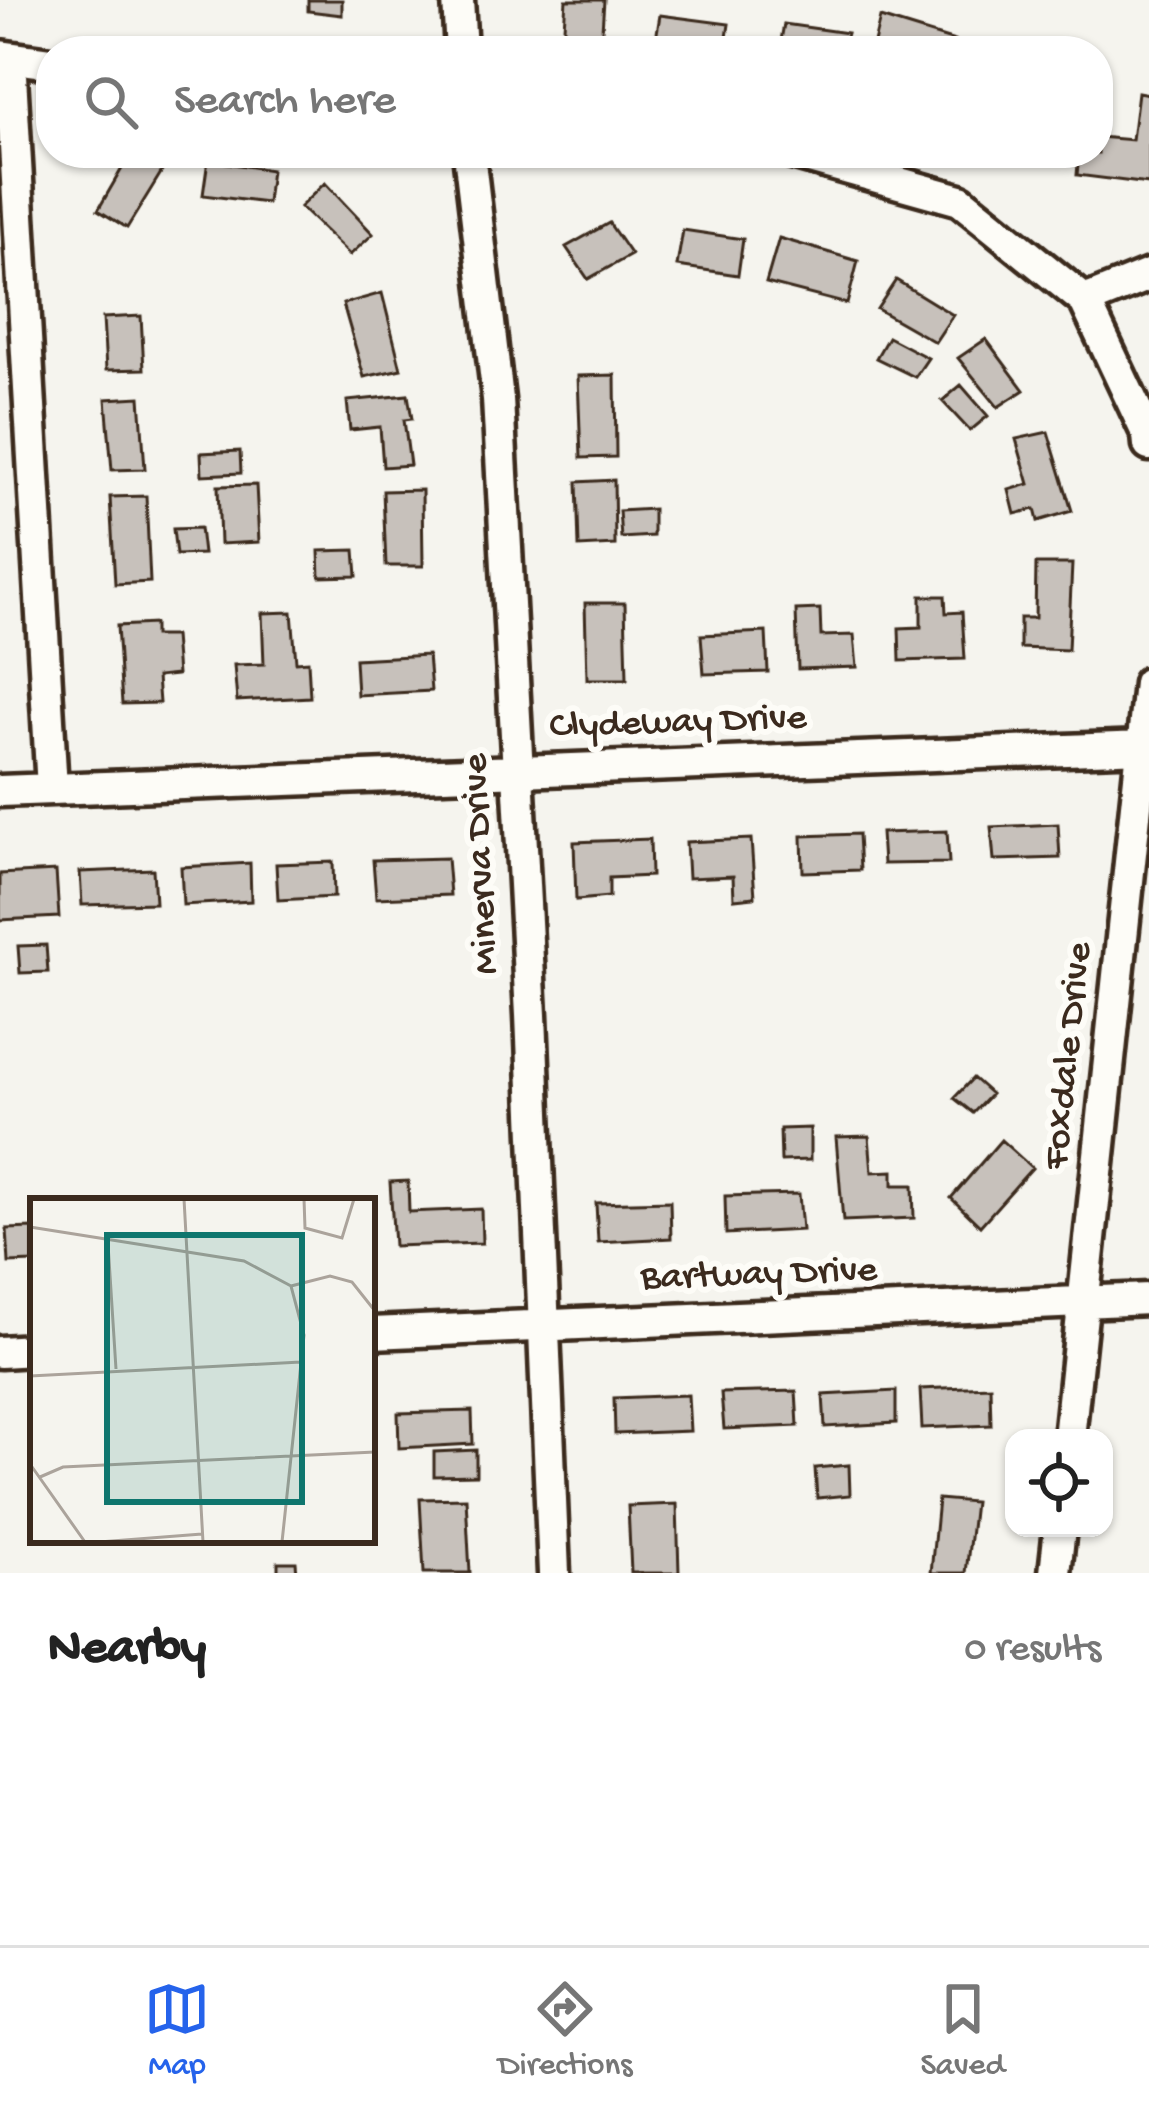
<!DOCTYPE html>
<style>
:root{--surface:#fff;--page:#f6f6f6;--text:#222;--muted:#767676;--line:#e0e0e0;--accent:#2563eb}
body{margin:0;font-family:"Gochi Hand",sans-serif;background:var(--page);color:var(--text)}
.controls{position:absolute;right:36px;bottom:36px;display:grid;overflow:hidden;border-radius:24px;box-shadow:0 3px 9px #0004}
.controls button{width:108px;height:108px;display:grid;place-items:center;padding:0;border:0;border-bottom:3px solid var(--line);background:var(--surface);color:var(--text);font:60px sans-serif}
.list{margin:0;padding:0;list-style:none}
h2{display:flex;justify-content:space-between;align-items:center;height:156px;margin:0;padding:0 48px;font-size:51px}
h2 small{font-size:39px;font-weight:400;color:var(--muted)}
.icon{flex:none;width:66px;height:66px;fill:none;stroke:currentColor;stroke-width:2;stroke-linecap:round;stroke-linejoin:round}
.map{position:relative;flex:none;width:1149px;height:1573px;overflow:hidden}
.search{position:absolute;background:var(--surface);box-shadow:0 3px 9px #0004;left:36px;right:36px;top:36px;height:132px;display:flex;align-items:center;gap:30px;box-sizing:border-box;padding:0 42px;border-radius:48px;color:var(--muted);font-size:45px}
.sheet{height:372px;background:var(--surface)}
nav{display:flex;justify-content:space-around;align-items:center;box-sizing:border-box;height:168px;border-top:3px solid var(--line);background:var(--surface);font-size:33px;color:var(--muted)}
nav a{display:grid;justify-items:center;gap:6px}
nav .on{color:var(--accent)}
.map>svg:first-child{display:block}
.building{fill:#c7c1bb;stroke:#3b2a1e;stroke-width:3}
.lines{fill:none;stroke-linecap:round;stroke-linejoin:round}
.street-casing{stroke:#3b2a1e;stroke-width:39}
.street{stroke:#fdfcf7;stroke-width:30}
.labels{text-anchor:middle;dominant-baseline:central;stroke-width:12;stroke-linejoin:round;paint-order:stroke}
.street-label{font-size:39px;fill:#3b2a1e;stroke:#fdfcf7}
.inset-road{fill:none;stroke:#aba39b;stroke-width:3}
.view{fill:#0f766e;fill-opacity:0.15;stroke:#0f766e;stroke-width:6}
.inset-edge{fill:none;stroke:#3b2a1e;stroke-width:6}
</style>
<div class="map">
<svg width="1149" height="1573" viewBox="0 0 1149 1573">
<rect width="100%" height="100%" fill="#f5f4ee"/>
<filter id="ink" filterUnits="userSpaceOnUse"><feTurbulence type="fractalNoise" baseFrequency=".00833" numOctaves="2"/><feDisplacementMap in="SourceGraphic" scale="24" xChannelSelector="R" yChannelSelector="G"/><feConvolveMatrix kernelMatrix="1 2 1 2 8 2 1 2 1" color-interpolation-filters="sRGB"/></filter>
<g filter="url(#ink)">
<!-- building -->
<path class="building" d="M308 0H342V15L308 11Z
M566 0H604L601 45 563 41Z
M660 15 729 24 725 51H654Z
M880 18 971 46 969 51H872Z
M784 24 847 33 842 51H779Z
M1138 92 1149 94V184L1077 175 1079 153H1098V137L1132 140Z
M131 153 164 168 127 228 98 210Z
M208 160 271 170 267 203 203 195Z
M325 183 373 234 350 255 300 207Z
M609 223 631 255 588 279 566 247Z
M683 230 743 239 738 275 677 266Z
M779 238 858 261 847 304 766 283Z
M896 280 953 315 935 342 877 309Z
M382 293 401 369 364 377 343 304Z
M141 316 144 369 106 370 103 318Z
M888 337 928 358 915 377 876 358Z
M986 339 1024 390 998 407 958 358Z
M615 375 616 457 581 458 578 376Z
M961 385 988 416 970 431 942 401Z
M408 395 412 419 404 420 410 465 383 467 380 427 350 430 347 401Z
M140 397 145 469 112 470 106 399Z
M1048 432 1072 511 1038 521 1035 509 1015 514 1009 490 1029 484 1016 439Z
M240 451 241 473 202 475 201 453Z
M614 480 615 545 579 547 577 482Z
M256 485 259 542 220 544 218 486Z
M422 490 423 566H386L383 491Z
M146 496 150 582 115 584 110 497Z
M653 509V536L621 538 619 511Z
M200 528 203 554 176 555 173 529Z
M355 550 357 576 320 577 319 551Z
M1036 564H1072L1068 650 1020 648V618H1035Z
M921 596H945L946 613 962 612 965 659 900 661 899 628 921 627Z
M585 603H625L627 679H587Z
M820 609 821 636 854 635 857 667 798 669 796 610Z
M292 612 296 662 308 661 310 697 237 701 234 665 264 664 262 613Z
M154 624V636H174L177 675 157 677 159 703 122 704 117 626Z
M766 632 768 672 704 674 701 635Z
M428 655 431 691 357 695 355 659Z
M1058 824 1060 858 994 860 991 827Z
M947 831 949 863 883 864 881 833Z
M858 834 860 870 803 872 802 836Z
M650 839 651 876 609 878V897L576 900 574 842Z
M751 839 755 897 734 899 733 876 688 878 686 842Z
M447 858 450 895 376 898 373 860Z
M333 862 334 897 278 900 276 864Z
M250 863 251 901 183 905 181 867Z
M153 869 155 903 82 905 80 872Z
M56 871 59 917 0 920V874Z
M46 945 48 972 20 973 18 946Z
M973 1078 991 1094 973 1113 954 1098Z
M810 1128V1160L781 1161 780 1129Z
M869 1136 872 1172 893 1171V1185H913L914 1218 843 1221 836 1137Z
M1001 1140 1032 1168 980 1226 951 1198Z
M408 1181 409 1212 481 1209 482 1243 394 1246 390 1182Z
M799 1194 802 1230 726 1234 725 1196Z
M670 1201 671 1238 598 1242 596 1203Z
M33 1228V1262L9 1263 7 1229Z
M990 1386 991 1425 922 1428 920 1389Z
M796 1391 798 1426 724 1429 721 1393Z
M896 1391V1423L825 1427 823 1395Z
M688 1395 690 1431 615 1434 614 1398Z
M472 1411 473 1444 399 1448 398 1413Z
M476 1450V1475L434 1476V1452Z
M849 1465 850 1495 817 1498 815 1468Z
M466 1498 470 1573H424L420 1499Z
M938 1499 974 1502 966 1573H931Z
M677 1504 679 1573H631L628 1506Z
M278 1562H296L297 1573H278Z"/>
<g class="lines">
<defs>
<path id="street" d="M458 0 461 51
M0 56 51 63
M10 58 52 789
M469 153 498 399 531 1015 554 1573
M792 153 960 200 1085 301 1148 435 1149 445
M1085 301 1149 275
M0 791 1143 747
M372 1333 1149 1299
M0 1352 33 1350
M1069 1438 1149 683
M1055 1573 1060 1528"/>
</defs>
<!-- street casing -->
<use href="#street" class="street-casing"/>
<!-- street -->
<use href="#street" class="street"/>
</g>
</g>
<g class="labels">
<!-- street labels -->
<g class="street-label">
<text transform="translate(678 724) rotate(-2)">Clydeway Drive</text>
<text transform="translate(483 864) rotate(-93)">Minerva Drive</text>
<text transform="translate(1070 1056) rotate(-84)">Foxdale Drive</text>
<text transform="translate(759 1276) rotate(-2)">Bartway Drive</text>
</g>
</g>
<!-- overview -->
<g transform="translate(30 1198)">
<rect width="345" height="345" fill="#f5f4ee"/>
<path class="inset-road" d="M154 1 173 344M274 1 275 30 312 40 324 1M0 29 214 63 261 88 274 137 252 344M78 46 86 171M261 88 300 78 322 84 345 113M0 178 271 164M0 266 55 344M10 279 33 269 345 254M69 344 172 336"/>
<path class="view" d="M77 37H272V304H77Z"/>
<rect width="345" height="345" class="inset-edge"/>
</g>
</svg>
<div class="controls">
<button><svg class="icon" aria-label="locate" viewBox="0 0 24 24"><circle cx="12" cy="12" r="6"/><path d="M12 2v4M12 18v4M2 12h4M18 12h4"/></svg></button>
</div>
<div class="search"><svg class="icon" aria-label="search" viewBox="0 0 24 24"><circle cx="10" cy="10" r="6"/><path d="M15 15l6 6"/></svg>Search here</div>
</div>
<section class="sheet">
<h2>Nearby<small>0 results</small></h2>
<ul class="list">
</ul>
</section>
<nav>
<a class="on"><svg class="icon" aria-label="map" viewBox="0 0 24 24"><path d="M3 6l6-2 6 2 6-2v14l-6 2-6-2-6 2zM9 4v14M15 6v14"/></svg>Map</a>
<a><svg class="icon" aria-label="directions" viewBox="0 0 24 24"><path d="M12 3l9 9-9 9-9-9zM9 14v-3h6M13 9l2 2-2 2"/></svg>Directions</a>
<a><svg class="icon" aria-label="saved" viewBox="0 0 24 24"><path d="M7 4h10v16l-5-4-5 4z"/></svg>Saved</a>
</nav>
